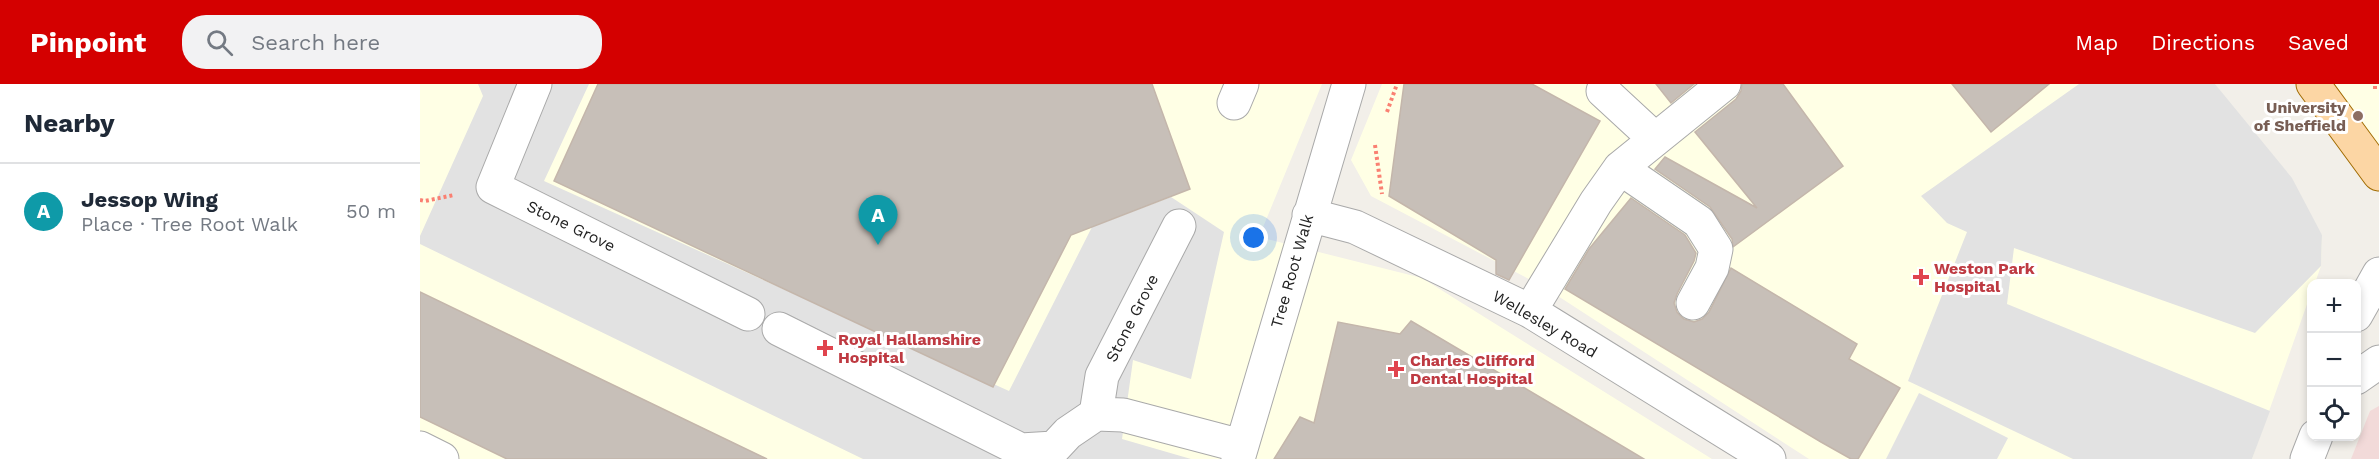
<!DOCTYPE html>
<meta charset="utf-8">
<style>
:root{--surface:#fff;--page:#f2f2f3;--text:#1f2937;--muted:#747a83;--line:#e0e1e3;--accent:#d40000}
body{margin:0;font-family:"Work Sans",sans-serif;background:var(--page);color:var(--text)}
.controls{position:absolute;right:18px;bottom:18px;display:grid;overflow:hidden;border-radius:12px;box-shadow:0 3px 9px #0003}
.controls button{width:54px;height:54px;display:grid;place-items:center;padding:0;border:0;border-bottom:2px solid var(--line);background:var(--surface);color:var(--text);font:30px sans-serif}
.you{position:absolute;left:834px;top:154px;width:21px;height:21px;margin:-15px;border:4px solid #fff;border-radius:50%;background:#1a73e8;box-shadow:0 0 0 9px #1a73e833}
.badge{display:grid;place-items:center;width:39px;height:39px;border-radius:50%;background:var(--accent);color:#fff;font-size:20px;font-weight:700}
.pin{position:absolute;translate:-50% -50px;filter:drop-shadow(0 2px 3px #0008)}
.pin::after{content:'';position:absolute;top:32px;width:21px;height:18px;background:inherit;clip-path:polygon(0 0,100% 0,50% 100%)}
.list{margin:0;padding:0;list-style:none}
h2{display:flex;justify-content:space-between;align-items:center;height:78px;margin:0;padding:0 24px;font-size:26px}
h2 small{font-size:20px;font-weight:400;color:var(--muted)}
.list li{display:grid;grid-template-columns:39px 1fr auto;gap:18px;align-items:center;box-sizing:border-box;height:96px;padding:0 24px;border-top:2px solid var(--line)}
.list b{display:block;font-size:22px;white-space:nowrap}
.list p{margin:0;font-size:20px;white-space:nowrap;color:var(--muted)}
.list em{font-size:20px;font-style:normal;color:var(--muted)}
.icon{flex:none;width:33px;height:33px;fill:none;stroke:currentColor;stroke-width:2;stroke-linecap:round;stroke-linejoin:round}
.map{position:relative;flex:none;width:1959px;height:375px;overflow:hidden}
header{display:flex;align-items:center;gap:36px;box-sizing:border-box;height:84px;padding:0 30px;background:var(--accent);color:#fff}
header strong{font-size:28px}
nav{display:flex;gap:33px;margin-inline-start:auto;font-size:21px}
.search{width:420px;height:54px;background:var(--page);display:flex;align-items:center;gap:15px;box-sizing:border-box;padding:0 21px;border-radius:24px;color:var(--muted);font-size:22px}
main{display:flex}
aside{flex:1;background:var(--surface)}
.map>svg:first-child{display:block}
.commercial{fill:#f2dad9}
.education{fill:#ffffe5}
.parking{fill:#e2e2e2}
.building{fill:#c7bfb8;stroke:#c4b6ab;stroke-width:1.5}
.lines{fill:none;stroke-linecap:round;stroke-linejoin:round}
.minor-casing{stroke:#a9a9a9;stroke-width:35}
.major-casing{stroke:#a06b00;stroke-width:35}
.path{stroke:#fa8072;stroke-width:4;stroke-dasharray:3 3;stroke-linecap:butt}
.minor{stroke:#fff;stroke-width:33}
.major{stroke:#fcd6a4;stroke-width:33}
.education-dot{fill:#8d6e63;stroke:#fff;stroke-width:2}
.health-dot{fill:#e0444e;stroke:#fff;stroke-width:2}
.labels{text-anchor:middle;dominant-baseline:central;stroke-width:6;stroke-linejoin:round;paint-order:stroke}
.education-label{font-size:16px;font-weight:bold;fill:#785e54;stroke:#fff;text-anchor:end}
.street-label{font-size:16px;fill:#222;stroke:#fff}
.health-label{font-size:16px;font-weight:bold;fill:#be3a42;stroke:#fff;text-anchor:start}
</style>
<header>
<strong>Pinpoint</strong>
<div class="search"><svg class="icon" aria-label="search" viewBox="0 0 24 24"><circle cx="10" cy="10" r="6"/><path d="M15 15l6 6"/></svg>Search here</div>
<nav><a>Map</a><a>Directions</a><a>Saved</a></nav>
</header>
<main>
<aside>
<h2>Nearby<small></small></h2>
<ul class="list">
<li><span class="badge" style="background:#0f9aa8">A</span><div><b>Jessop Wing</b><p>Place · Tree Root Walk</p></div><em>50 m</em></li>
</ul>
</aside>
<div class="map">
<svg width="1959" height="375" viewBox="0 0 1959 375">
<rect width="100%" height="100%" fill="#f2efe9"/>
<!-- commercial -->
<path class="commercial" d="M1959 322V375H1931L1950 327Z"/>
<!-- education -->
<path class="education" d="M0 0H902L839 153 1002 194 1292 375H0Z
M962 0H1795L1902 151 1901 182 1895 199 1892 200 1891 209 1832 375H1389L1124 203 951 112 931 76Z
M1893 0H1959V90Z"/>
<!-- parking -->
<path class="parking" d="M58 0H169L124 97 589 307 672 143 751 113 804 148 771 295 713 276 702 355 771 375H443L0 160V152L63 12Z
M1659 0H1795L1872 94 1902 151 1901 182 1835 249 1594 164 1587 220 1850 327 1832 375H1653L1488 297 1547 148 1527 139 1501 112Z
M1499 309 1588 354 1577 375H1466Z"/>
<!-- building -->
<path class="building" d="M178 0H732L770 105 651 151 573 303 134 97Z
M984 0H1112L1180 37 1089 196 1076 190V176L969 112Z
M1236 0H1274L1251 19Z
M1322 0H1363L1423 82 1313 163 1312 155 1290 123 1235 85 1245 73 1337 124 1275 48 1316 15 1321 7Z
M1532 0H1629L1571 48Z
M1211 114 1265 151 1276 169 1274 177 1257 210 1254 219 1257 228 1264 235 1274 238 1282 235 1289 228 1311 184 1437 260 1429 275 1480 304 1438 375H1431L1401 358 1145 205 1169 165Z
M0 208 347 375H87L0 333Z
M991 237 1140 325 1224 375H854L880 333 894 339 918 238 980 250Z"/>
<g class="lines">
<defs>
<path id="minor" d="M115 0 73 103 328 230
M1183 7 1235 55
M814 19 822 0
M1200 84 1279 138 1296 165 1292 184 1273 219
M889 131 935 143 1110 227 1349 375
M1110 227 1176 118 1200 84 1304 0
M1936 231 1959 190
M359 245 601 366 634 364 648 349 676 330 703 331 821 362
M1936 294 1959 278
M676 330 682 292 759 142
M0 364 22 375
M818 375 929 0
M1887 375 1896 352"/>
<path id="major" d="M1893 0 1959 90"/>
</defs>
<!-- minor casing -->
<use href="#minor" class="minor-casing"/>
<!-- major casing -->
<use href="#major" class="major-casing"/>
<!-- path -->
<path class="path" d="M1955 5V0
M967 28 977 0
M955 61 962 110
M0 116 5 117 34 111"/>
<!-- minor -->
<use href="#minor" class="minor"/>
<!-- major -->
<use href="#major" class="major"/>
</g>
<!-- markers -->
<circle class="education-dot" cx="1938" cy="32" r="6"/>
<g class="health-dot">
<path d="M1498 184h6v6h6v6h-6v6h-6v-6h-6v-6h6z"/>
<path d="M402 255h6v6h6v6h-6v6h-6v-6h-6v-6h6z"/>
<path d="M973 276h6v6h6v6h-6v6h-6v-6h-6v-6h6z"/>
</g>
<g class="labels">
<!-- education labels -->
<g class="education-label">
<text x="1926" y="23">University<tspan x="1926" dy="18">of Sheffield</tspan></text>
</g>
<!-- street labels -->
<g class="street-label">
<text transform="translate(151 142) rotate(26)">Stone Grove</text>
<text transform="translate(872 187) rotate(-74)">Tree Root Walk</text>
<text transform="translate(712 234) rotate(-63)">Stone Grove</text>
<text transform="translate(1125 240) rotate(30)">Wellesley Road</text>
</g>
<!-- health labels -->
<g class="health-label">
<text x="1514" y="184">Weston Park<tspan x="1514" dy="18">Hospital</tspan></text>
<text x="418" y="255">Royal Hallamshire<tspan x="418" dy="18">Hospital</tspan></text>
<text x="990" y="276">Charles Clifford<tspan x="990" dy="18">Dental Hospital</tspan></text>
</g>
</g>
</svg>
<div class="controls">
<button>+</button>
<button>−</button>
<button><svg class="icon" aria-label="locate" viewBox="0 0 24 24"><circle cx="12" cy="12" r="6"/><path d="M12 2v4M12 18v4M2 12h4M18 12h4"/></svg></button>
</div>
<div class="you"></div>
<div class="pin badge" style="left:458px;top:161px;background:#0f9aa8">A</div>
</div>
</main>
